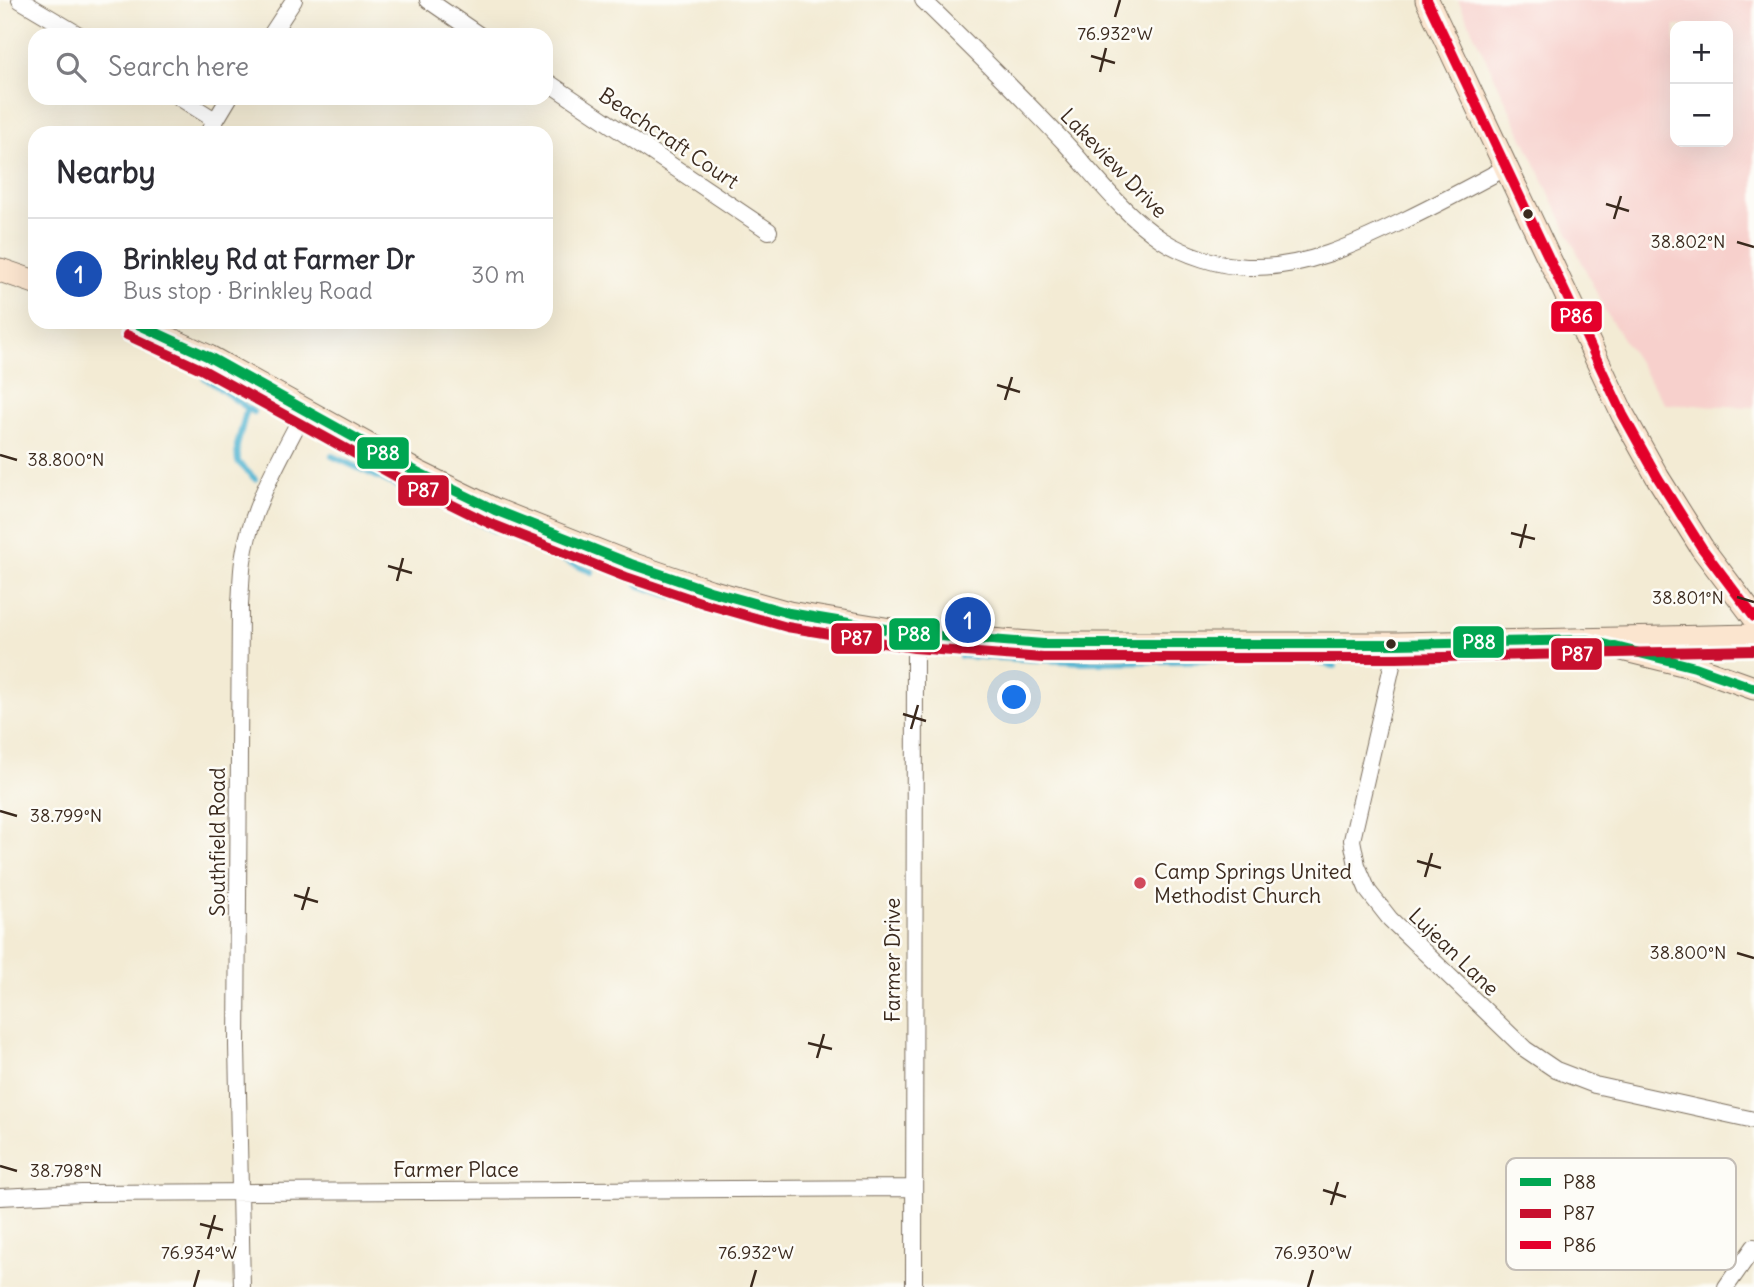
<!DOCTYPE html>
<meta charset="utf-8">
<style>
:root{--surface:#fff;--page:#f2f2f3;--text:#2b2b33;--muted:#7c7c81;--line:#e1e1e2;--accent:#d1495b}
body{margin:0;font-family:Delius,sans-serif;background:var(--page);color:var(--text)}
.controls{position:absolute;right:21px;top:21px;display:grid;overflow:hidden;border-radius:14px;box-shadow:0 7px 28px #0002}
.controls button{width:63px;height:63px;display:grid;place-items:center;padding:0;border:0;border-bottom:2px solid var(--line);background:var(--surface);color:var(--text);font:35px sans-serif}
.you{position:absolute;left:1015px;top:698px;width:24px;height:24px;margin:-18px;border:5px solid #fff;border-radius:50%;background:#1a73e8;box-shadow:0 0 0 10px #1a73e833}
.badge{display:grid;place-items:center;width:46px;height:46px;border-radius:50%;background:var(--accent);color:#fff;font-size:23px;font-weight:700}
.pin{position:absolute;translate:-50% -50%;border:4px solid #fff;box-shadow:0 2px 7px #0006}
.list{margin:0;padding:0;list-style:none}
h2{display:flex;justify-content:space-between;align-items:center;height:91px;margin:0;padding:0 28px;font-size:30px}
h2 small{font-size:23px;font-weight:400;color:var(--muted)}
.list li{display:grid;grid-template-columns:46px 1fr auto;gap:21px;align-items:center;box-sizing:border-box;height:112px;padding:0 28px;border-top:2px solid var(--line)}
.list b{display:block;font-size:26px;white-space:nowrap}
.list p{margin:0;font-size:23px;white-space:nowrap;color:var(--muted)}
.list em{font-size:23px;font-style:normal;color:var(--muted)}
.icon{flex:none;width:38px;height:38px;fill:none;stroke:currentColor;stroke-width:2;stroke-linecap:round;stroke-linejoin:round}
.map{position:relative;flex:none;width:1754px;height:1287px;overflow:hidden}
.search{position:absolute;background:var(--surface);box-shadow:0 7px 28px #0002;left:28px;top:28px;width:525px;height:77px;display:flex;align-items:center;gap:18px;box-sizing:border-box;padding:0 24px;border-radius:21px;color:var(--muted);font-size:26px}
.panel{position:absolute;background:var(--surface);box-shadow:0 7px 28px #0002;left:28px;top:126px;width:525px;height:203px;border-radius:21px}
.map>svg:first-child{display:block}
.built{fill:#f7d0cc;fill-rule:evenodd}
.lines{fill:none;stroke-linecap:round;stroke-linejoin:round}
.stream{stroke:#53b5d2;stroke-width:6}
.street-casing{stroke:#7b6e5e;stroke-width:18}
.secondary-casing{stroke:#7b6e5e;stroke-width:25}
.street{stroke:#fff;stroke-width:16}
.secondary{stroke:#fbe5cf;stroke-width:23}
.bus-1-casing{stroke:#fdfcf7;stroke-width:16}
.bus-2-casing{stroke:#fdfcf7;stroke-width:16}
.bus-3-casing{stroke:#fdfcf7;stroke-width:16}
.bus-1{stroke:#00a651;stroke-width:10}
.bus-2{stroke:#c8102e;stroke-width:10}
.bus-3{stroke:#e4002b;stroke-width:10}
.ticks{fill:none;stroke:#3b2a1e;stroke-width:2.5}
.bus-dot{fill:#3b2a1e;stroke:#fdfcf7;stroke-width:2.5}
.poi-dot{fill:#d1495b;stroke:#fdfcf7;stroke-width:2.5}
.labels{text-anchor:middle;dominant-baseline:central;stroke-width:5;stroke-linejoin:round;paint-order:stroke}
.street-label{font-size:21px;fill:#3b2a1e;stroke:#fdfcf7}
.poi-label{font-size:21px;fill:#3b2a1e;stroke:#fdfcf7;text-anchor:start}
.key{fill:#fdfcf7;stroke:#c3bdb6;stroke-width:2}
.key-label{font-size:19px;fill:#3b2a1e}
.ticks-label{font-size:18px;text-anchor:middle;fill:#3b2a1e;stroke:#fdfcf7;stroke-width:5;stroke-linejoin:round;paint-order:stroke}
.line-badge{stroke:#fdfcf7;stroke-width:2.5}
.badge-label{font-size:19px;text-anchor:middle;font-weight:bold;fill:#fff}
</style>
<div class="map">
<svg width="1754" height="1287" viewBox="0 0 1754 1287">
<rect width="100%" height="100%" fill="#fdfcf7"/>
<filter id="ink" filterUnits="userSpaceOnUse"><feTurbulence type="fractalNoise" baseFrequency=".0143" numOctaves="2"/><feDisplacementMap in="SourceGraphic" scale="14" xChannelSelector="R" yChannelSelector="G"/><feConvolveMatrix kernelMatrix="1 2 1 2 8 2 1 2 1" color-interpolation-filters="sRGB"/></filter>
<filter id="wash" filterUnits="userSpaceOnUse"><feTurbulence type="fractalNoise" baseFrequency=".00686" numOctaves="4" result="noise"/><feDisplacementMap in="SourceGraphic" scale="28" xChannelSelector="R" yChannelSelector="G"/><feGaussianBlur stdDeviation="1.57" result="paint"/><feColorMatrix in="noise" values="0 0 0 0 0 0 0 0 0 0 0 0 0 0 0 0 0 1.4 0 .05"/><feComposite in="paint" operator="in"/></filter>
<g filter="url(#wash)">
<rect width="100%" height="100%" fill="#f3ebd4"/>
<!-- built -->
<path class="built" d="M1458 0H1754V407L1665 404 1605 311ZM1675 26H1728V142H1675Z"/>
<g class="lines">
<!-- stream -->
<path class="stream" d="M204 377 253 412
M247 408 237 446 238 462 255 479
M332 456 496 531
M522 543 592 572
M637 585 705 606
M728 613 798 630 884 645
M961 656 1085 662 1302 659 1335 666"/>
</g>
</g>
<g filter="url(#ink)">
<g class="lines">
<defs>
<path id="street" d="M20 0 79 35
M428 0 479 35
M923 0C971 47 1019 94 1065 143 1095 176 1124 215 1162 240 1185 255 1220 266 1247 267 1304 269 1354 245 1403 221 1438 204 1472 186 1507 167
M271 35 294 0
M546 81 769 231
M180 98 215 120
M208 133 229 98
M1397 644 1352 840 1357 865 1368 891 1390 919 1525 1049 1556 1070 1595 1085 1754 1120
M0 1197 82 1193 913 1188
M242 1287 237 1045 240 605C241 590 241 575 243 561 250 508 281 457 305 410
M914 1287 915 634
M1726 1287 1754 1247"/>
<path id="secondary" d="M1427 0 1623 415 1658 478 1702 548 1754 617
M0 270 35 282
M133 322 209 357 417 472 495 510 631 564 710 591 789 613 915 634 1043 644H1397L1754 636
M1618 648 1695 667 1754 688"/>
</defs>
<!-- street casing -->
<use href="#street" class="street-casing"/>
<!-- secondary casing -->
<use href="#secondary" class="secondary-casing"/>
<!-- street -->
<use href="#street" class="street"/>
<!-- secondary -->
<use href="#secondary" class="secondary"/>
<defs>
<path id="bus-1" d="M133 322 209 357 417 472 495 510 631 564 710 591 789 613 915 634 1043 644H1397L1588 640 1695 667 1754 688"/>
<path id="bus-2" d="M127 335 203 370 410 484 489 523 626 577 706 604 787 627 914 648 1043 658H1397L1754 650"/>
<path id="bus-3" d="M1427 0 1623 415 1658 478 1702 548 1754 617"/>
</defs>
<!-- bus-1 casing -->
<use href="#bus-1" class="bus-1-casing"/>
<!-- bus-2 casing -->
<use href="#bus-2" class="bus-2-casing"/>
<!-- bus-3 casing -->
<use href="#bus-3" class="bus-3-casing"/>
<!-- bus-1 -->
<use href="#bus-1" class="bus-1"/>
<!-- bus-2 -->
<use href="#bus-2" class="bus-2"/>
<!-- bus-3 -->
<use href="#bus-3" class="bus-3"/>
</g>
</g>
<!-- ticks -->
<path class="ticks" d="M1115 17 1120 0M1091 56 1115 63M1100 72 1106 48M1606 204 1629 211M1614 219 1621 196M1737 242 1754 247M997 385 1020 392M1005 400 1012 377M0 455 17 460M1511 533 1535 539M1520 548 1526 524M388 566 412 573M397 581 403 558M1737 597 1754 602M903 714 926 721M911 729 918 705M0 811 17 816M1417 861 1441 868M1425 877 1432 853M294 895 318 902M302 910 309 887M1737 953 1754 958M808 1043 832 1049M817 1058 824 1034M0 1166 17 1171M1323 1190 1346 1197M1331 1205 1338 1182M200 1224 223 1230M208 1239 215 1215M194 1287 199 1270M751 1287 756 1270M1308 1287 1313 1270"/>
<!-- markers -->
<g class="bus-dot">
<circle cx="1528" cy="214" r="6"/>
<circle cx="1391" cy="644" r="6"/>
</g>
<circle class="poi-dot" cx="1140" cy="883" r="7"/>
<g class="labels">
<!-- street labels -->
<g class="street-label">
<text transform="translate(669 138) rotate(34)">Beachcraft Court</text>
<text transform="translate(1114 163) rotate(46)">Lakeview Drive</text>
<text transform="translate(217 842) rotate(-90)">Southfield Road</text>
<text transform="translate(1454 952) rotate(44)">Lujean Lane</text>
<text transform="translate(892 960) rotate(-90)">Farmer Drive</text>
<text x="456" y="1169">Farmer Place</text>
</g>
<!-- poi labels -->
<g class="poi-label">
<text x="1154" y="871">Camp Springs United<tspan x="1154" dy="24">Methodist Church</tspan></text>
</g>
</g>
<!-- legend -->
<rect x="1506" y="1158" width="230" height="112" rx="10" class="key"/>
<rect x="1520" y="1178" width="31" height="8" fill="#00a651"/>
<rect x="1520" y="1209" width="31" height="9" fill="#c8102e"/>
<rect x="1520" y="1241" width="31" height="8" fill="#e4002b"/>
<g class="key-label">
<text x="1563" y="1189">P88</text>
<text x="1563" y="1220">P87</text>
<text x="1563" y="1252">P86</text>
</g>
<g class="ticks-label">
<text x="1115" y="40">76.932°W</text>
<text x="1688" y="248">38.802°N</text>
<text x="66" y="466">38.800°N</text>
<text x="1688" y="604">38.801°N</text>
<text x="66" y="822">38.799°N</text>
<text x="1688" y="959">38.800°N</text>
<text x="66" y="1177">38.798°N</text>
<text x="199" y="1259">76.934°W</text>
<text x="756" y="1259">76.932°W</text>
<text x="1313" y="1259">76.930°W</text>
</g>
<g class="line-badge">
<rect x="1550" y="300" width="53" height="33" rx="7" fill="#e4002b"/>
<rect x="356" y="436" width="54" height="34" rx="7" fill="#00a651"/>
<rect x="397" y="474" width="53" height="33" rx="7" fill="#c8102e"/>
<rect x="888" y="617" width="53" height="34" rx="7" fill="#00a651"/>
<rect x="830" y="622" width="53" height="33" rx="7" fill="#c8102e"/>
<rect x="1452" y="625" width="53" height="34" rx="7" fill="#00a651"/>
<rect x="1550" y="637" width="53" height="34" rx="7" fill="#c8102e"/>
</g>
<g class="badge-label">
<text x="1576" y="323">P86</text>
<text x="383" y="460">P88</text>
<text x="423" y="497">P87</text>
<text x="914" y="641">P88</text>
<text x="856" y="645">P87</text>
<text x="1479" y="649">P88</text>
<text x="1577" y="661">P87</text>
</g>
</svg>
<div class="controls">
<button>+</button>
<button>−</button>
</div>
<div class="you"></div>
<div class="pin badge" style="left:968px;top:620px;background:#1a4fb4">1</div>
<div class="search"><svg class="icon" aria-label="search" viewBox="0 0 24 24"><circle cx="10" cy="10" r="6"/><path d="M15 15l6 6"/></svg>Search here</div>
<section class="panel">
<h2>Nearby<small></small></h2>
<ul class="list">
<li><span class="badge" style="background:#1a4fb4">1</span><div><b>Brinkley Rd at Farmer Dr</b><p>Bus stop · Brinkley Road</p></div><em>30 m</em></li>
</ul>
</section>
</div>
